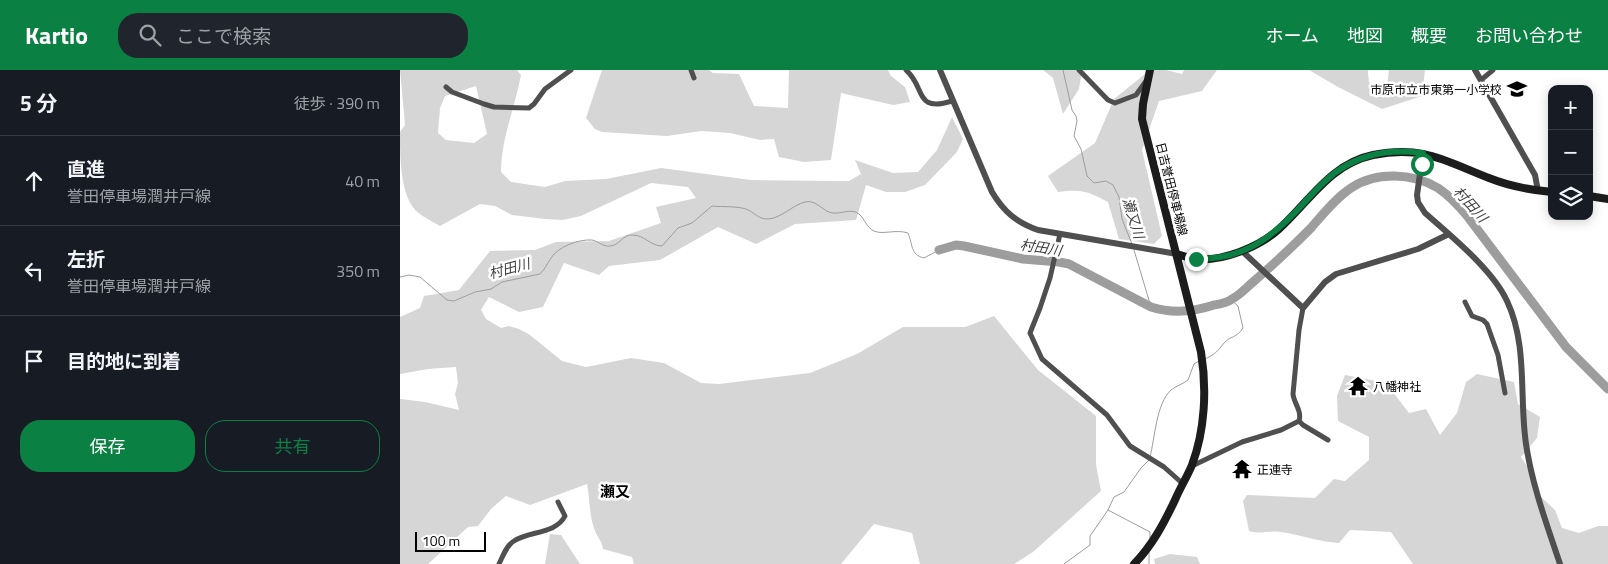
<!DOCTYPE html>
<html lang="ja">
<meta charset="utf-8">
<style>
:root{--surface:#171b24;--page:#20242c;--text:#f1f3f6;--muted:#9ea1a6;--line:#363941;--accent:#0b8043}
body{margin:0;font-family:"Titillium Web","Noto Sans JP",sans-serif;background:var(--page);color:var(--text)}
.controls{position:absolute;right:15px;top:15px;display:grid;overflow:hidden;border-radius:10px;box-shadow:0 2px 12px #0003}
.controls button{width:45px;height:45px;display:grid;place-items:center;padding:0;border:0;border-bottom:1px solid var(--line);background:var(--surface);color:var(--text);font:25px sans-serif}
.scale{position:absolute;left:15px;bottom:12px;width:71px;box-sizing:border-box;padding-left:5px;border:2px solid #000;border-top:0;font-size:14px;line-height:18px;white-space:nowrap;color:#000;-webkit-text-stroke:4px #fff;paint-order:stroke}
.stop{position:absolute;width:15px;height:15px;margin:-11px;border:4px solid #0b8043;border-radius:50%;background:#fff}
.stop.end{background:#0b8043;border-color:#fff;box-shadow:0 1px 5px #0008}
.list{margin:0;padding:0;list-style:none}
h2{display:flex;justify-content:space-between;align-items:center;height:65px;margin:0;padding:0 20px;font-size:21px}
h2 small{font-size:16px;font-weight:400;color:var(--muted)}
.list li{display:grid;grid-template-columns:32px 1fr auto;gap:15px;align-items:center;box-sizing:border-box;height:90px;padding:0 20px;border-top:1px solid var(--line)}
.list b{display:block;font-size:19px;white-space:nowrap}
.list p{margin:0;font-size:16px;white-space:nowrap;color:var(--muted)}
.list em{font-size:16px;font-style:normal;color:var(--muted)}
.actions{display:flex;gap:10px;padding:15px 20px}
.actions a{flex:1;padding:11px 0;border:1px solid var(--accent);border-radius:20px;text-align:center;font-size:18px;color:var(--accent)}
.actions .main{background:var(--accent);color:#fff}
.icon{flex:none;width:28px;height:28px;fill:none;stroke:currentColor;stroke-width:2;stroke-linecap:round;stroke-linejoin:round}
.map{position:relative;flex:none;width:1208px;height:494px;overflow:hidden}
header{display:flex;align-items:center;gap:30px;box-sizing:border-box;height:70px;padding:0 25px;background:var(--accent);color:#fff}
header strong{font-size:24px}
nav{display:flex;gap:28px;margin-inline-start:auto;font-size:18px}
.search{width:350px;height:45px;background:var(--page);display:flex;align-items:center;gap:12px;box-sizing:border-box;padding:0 18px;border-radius:20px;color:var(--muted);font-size:19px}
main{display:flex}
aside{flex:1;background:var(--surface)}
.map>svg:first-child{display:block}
.green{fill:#d6d6d6;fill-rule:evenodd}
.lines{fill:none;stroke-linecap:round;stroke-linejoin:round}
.stream{stroke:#9d9d9d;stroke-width:1}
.river{stroke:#9d9d9d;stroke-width:9}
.minor{stroke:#4f4f4f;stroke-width:5}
.tertiary{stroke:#4f4f4f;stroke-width:6}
.secondary{stroke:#1c1c1c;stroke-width:8}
.route{stroke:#0b8043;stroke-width:6}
.labels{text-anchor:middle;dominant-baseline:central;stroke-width:5;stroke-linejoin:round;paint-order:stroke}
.poi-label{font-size:12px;fill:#000;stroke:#fff;text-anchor:start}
.street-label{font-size:12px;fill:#000;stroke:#fff}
.water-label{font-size:14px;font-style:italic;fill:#3e3e3e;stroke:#fff}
.quarter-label{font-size:15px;font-weight:bold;fill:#000;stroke:#fff}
</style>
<header>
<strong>Kartio</strong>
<div class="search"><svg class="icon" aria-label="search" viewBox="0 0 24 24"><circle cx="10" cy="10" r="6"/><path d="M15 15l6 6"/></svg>ここで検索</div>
<nav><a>ホーム</a><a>地図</a><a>概要</a><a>お問い合わせ</a></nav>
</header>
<main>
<aside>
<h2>5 分<small>徒歩 · 390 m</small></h2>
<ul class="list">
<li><svg class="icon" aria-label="ahead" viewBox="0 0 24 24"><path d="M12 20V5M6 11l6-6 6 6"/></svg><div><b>直進</b><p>誉田停車場潤井戸線</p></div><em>40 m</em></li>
<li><svg class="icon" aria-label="left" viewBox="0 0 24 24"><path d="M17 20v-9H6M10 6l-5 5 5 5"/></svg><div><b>左折</b><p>誉田停車場潤井戸線</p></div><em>350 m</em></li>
<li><svg class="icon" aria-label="arrive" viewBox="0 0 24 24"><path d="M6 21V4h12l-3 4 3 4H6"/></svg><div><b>目的地に到着</b></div></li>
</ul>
<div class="actions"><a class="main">保存</a><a>共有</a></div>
</aside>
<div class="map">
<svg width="1208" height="494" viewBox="0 0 1208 494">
<rect width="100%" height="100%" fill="#fff"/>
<!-- green -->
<path class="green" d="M0 0H117L121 5C115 38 101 69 101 102L111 112 145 117 165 111 206 109 261 98 351 110 436 111H449L461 104 455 90 493 103 518 102 537 80 552 47 563 69 557 82 525 115 505 122H486L466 115 456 150 395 154 356 174 318 157 260 190 209 196 199 205 164 193 143 237 119 242 89 227 81 240 86 249 101 258 109 256 119 259 130 265 162 291 186 297 231 288 264 293 301 313 319 314 410 303 457 284 503 257H565L594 246 638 300 696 346V395L701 421 633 482 614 494H520L512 463 474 454 441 494H234L232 487 203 479C202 470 196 466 194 458 189 444 190 429 187 414L130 435 106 426 91 439 78 456 68 457 28 494H0V329L25 332 59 340 55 324 58 313 56 297 28 299 0 304V247L20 238 24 226 59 220 90 181 135 180 156 172 209 171 261 153 256 137 296 128 288 117 251 113 181 146 162 150 145 149 112 145 95 136 80 134 40 156C32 151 23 147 16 141 0 124 0 87 0 62L5 55ZM76 16 87 64 74 73 46 70 38 63 40 38 45 26Z
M202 0H309L313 3 339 4 354 36 388 38 389 0H488L491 6 505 17 510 32 493 35 441 23 431 90 404 92 379 87 374 69 360 70 330 63 301 61 267 66 202 62 195 59 186 48Z
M643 0H682L679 19 663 44 653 8Z
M750 0H766L782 4 784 0H817L802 21 759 31 742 80 762 166 754 174 719 169 708 132C687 121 682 119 658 122L648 106 695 73 714 29Z
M909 0H968C968 11 970 18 977 27H980L986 23 989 0H1025L1022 26 982 39 938 17Z
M1077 304 1114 312 1118 334 1140 347 1137 368 1121 387 1135 408 1139 425 1155 440 1162 458 1179 463 1198 456H1208V494H1013L991 462 950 460 939 473C919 472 901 465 881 462 869 460 861 465 849 461L843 431 847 425 915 428 934 409 945 411 969 390V367L938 351 937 326 945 305 986 313 1009 343 1026 339 1040 365 1057 343 1066 312Z
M150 464 161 465 180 494H145Z
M770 484 797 487 800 494H755L754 489Z"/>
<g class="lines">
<!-- stream -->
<path class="stream" d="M663 0 672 40 676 46 677 51 674 66 681 79 687 106 694 113 706 111 713 115 719 127 722 149 732 174
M734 180 751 237
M0 207 9 205 20 207 47 230 54 231 75 222 91 219 102 212 140 204C145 199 147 194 151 188 158 177 178 169 192 170 198 171 203 177 210 176 219 176 223 164 233 165 244 165 251 176 262 176L278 158 292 153 312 136C323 137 336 136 346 139 354 142 358 149 367 149 381 149 392 135 405 132 417 129 422 142 433 143 441 144 452 138 459 144 465 149 466 157 474 161 482 165 496 159 508 163 513 174 510 185 524 188L539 180
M805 289C814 285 818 281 824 273 830 266 837 268 843 258L838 236 831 230
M750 387C755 368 756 334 771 320 776 316 783 314 788 310L794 294 799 291
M708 440 750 462V468
M664 494 690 475V466L708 440 714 427 724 422 741 398 749 390
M749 494V482"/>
<!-- river -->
<path class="river" d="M539 180 556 175 564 176 623 189 659 192 669 194 751 237C773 244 793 242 814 235 820 234 827 233 832 229 840 225 846 218 853 212 873 195 892 177 911 158 923 144 936 128 951 118 976 101 1013 103 1038 118 1050 126 1059 136 1068 147L1166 277 1208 319"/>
<!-- minor -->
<path class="minor" d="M291 0 294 8
M506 0C526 17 514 43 552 31
M679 0 708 30 715 33 736 25 746 11
M1081 10 1093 0
M46 17 52 22 84 34 94 37 129 38 134 34 145 19 171 0
M660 164 650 208 640 238 630 263 642 289 707 345 730 376 764 397 782 413
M1065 232 1072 246 1083 250 1087 254 1098 285 1105 323
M899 351 903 355 928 370
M792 396 842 372 881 360 899 351C902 340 894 334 893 324L899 260 903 238
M99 494C103 486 106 476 114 471 129 461 156 464 165 446L158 432"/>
<!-- tertiary -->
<path class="tertiary" d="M540 0 592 122C604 142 616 152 638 160L777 184
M1075 0 1135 105 1138 121
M1023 83 1017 125 1018 132 1025 143C1051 166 1093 200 1107 231 1128 275 1119 327 1126 374 1132 415 1147 455 1160 494
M842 181 903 238 925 212 936 204 1018 179 1049 164"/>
<!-- secondary -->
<path class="secondary" d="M1189 126 1208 129
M777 184C783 186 789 188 795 189 822 192 859 177 879 159 909 132 930 94 973 85 1023 75 1045 91 1089 108 1109 116 1130 120 1152 122
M734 494C752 476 764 453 775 430 780 418 787 407 792 395 805 360 807 319 801 282L742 49 743 34 750 0"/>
</g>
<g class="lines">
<!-- route -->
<path class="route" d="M796 189C845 189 872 168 903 134 915 121 925 109 939 100 964 83 994 79 1023 83L1022 94"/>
</g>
<!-- icons -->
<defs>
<symbol id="school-bare" viewBox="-9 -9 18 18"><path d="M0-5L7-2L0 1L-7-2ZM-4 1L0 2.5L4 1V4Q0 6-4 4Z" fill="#000" stroke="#fff" stroke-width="2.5" paint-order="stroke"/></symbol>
<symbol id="temple-bare" viewBox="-9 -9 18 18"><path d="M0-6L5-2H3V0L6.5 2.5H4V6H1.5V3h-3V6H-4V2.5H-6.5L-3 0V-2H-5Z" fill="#000" stroke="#fff" stroke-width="2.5" paint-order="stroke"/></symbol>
</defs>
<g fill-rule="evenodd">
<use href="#school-bare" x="1103" y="5" width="28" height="28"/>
<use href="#temple-bare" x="944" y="302" width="28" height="28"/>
<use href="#temple-bare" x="828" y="385" width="28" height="28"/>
</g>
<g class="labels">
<!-- poi labels -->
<g class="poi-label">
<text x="1102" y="19" text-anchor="end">市原市立市東第一小学校</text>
<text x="973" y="316">八幡神社</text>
<text x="857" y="399">正連寺</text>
</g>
<!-- street labels -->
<g class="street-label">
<text transform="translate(772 119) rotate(76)">日吉誉田停車場線</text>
</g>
<!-- water labels -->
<g class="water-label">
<text transform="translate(1071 134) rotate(48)">村田川</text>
<text transform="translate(734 148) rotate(73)">瀬又川</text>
<text transform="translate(641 177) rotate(9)">村田川</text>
<text transform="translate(109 198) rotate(-15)">村田川</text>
</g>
<!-- quarter labels -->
<g class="quarter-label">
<text x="215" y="421">瀬又</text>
</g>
</g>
</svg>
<div class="controls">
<button>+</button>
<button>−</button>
<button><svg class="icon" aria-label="layers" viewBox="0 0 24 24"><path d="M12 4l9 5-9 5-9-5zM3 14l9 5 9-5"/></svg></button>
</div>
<div class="scale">100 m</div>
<div class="stop" style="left:1022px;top:94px"></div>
<div class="stop end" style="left:796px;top:189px"></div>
</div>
</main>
